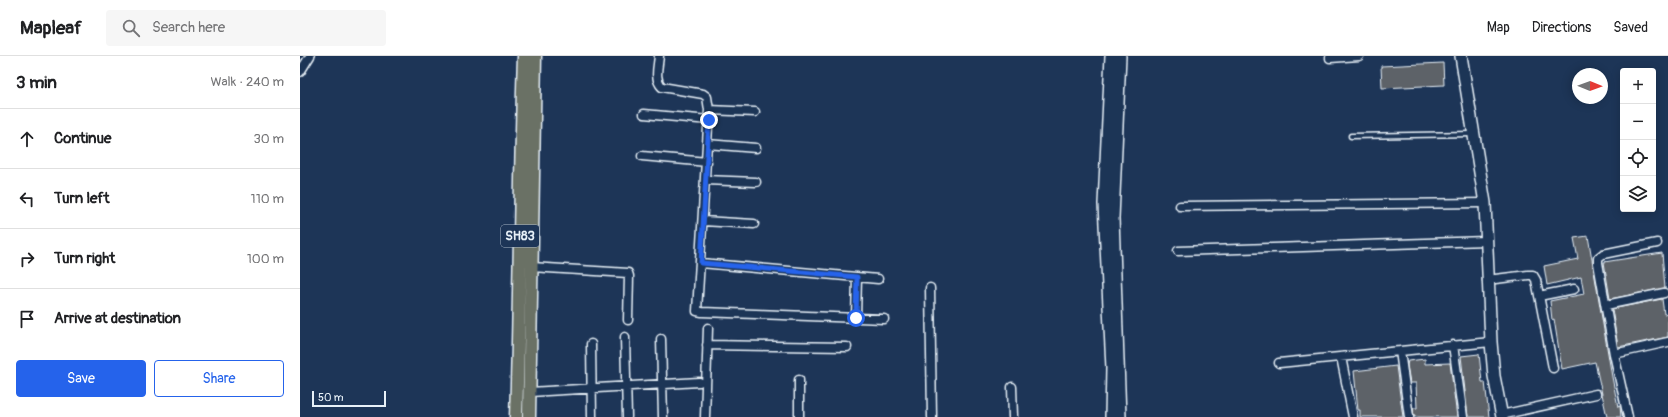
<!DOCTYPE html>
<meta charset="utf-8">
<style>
:root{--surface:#fff;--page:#f6f6f6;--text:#202124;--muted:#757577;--line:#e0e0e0;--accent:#2563eb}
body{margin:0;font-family:Pangolin,sans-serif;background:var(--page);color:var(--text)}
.controls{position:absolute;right:12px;top:12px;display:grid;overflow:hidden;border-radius:4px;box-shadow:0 2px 10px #0003}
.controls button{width:36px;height:36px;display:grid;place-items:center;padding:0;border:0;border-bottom:1px solid var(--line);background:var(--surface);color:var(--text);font:20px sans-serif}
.compass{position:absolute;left:1272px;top:12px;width:36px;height:36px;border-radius:50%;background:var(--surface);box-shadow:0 2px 10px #0003;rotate:91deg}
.scale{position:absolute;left:12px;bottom:10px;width:74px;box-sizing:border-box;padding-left:4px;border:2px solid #e8f1f8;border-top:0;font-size:11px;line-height:14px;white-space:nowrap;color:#e8f1f8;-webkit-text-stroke:3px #1d3557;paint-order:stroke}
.stop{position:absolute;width:12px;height:12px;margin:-9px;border:3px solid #2563eb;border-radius:50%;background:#fff}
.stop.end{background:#2563eb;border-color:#fff;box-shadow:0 1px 4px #0008}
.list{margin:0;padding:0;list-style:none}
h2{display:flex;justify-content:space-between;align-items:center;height:52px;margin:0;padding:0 16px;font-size:17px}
h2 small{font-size:13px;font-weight:400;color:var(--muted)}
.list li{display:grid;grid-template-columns:26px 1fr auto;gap:12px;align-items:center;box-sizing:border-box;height:60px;padding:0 16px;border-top:1px solid var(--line)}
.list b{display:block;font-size:15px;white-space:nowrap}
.list em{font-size:13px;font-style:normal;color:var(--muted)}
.actions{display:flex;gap:8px;padding:12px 16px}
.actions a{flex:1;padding:9px 0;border:1px solid var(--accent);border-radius:4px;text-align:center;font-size:14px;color:var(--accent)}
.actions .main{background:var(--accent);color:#fff}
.icon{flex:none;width:22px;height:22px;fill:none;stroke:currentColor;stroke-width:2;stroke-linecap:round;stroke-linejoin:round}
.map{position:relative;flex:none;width:1368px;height:361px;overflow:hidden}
header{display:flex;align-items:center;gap:24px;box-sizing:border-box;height:56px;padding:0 20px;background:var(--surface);border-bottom:1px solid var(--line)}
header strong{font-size:19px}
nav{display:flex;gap:22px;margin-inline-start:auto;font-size:14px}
.search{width:280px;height:36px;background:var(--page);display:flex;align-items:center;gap:10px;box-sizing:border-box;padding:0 14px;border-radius:4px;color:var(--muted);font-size:15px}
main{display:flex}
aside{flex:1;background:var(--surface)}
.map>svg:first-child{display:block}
.building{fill:#5d6268;stroke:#e8f1f8}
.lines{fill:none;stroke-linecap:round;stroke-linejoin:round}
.lane-casing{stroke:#e8f1f8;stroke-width:7}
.street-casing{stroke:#e8f1f8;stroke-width:11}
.secondary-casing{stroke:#e8f1f8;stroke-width:14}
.primary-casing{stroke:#e8f1f8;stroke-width:15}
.lane{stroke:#1d3557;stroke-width:4}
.street{stroke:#1d3557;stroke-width:8}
.secondary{stroke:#1d3557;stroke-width:11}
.primary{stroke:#6b7165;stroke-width:12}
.route{stroke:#2563eb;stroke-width:5}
.labels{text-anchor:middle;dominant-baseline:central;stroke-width:3.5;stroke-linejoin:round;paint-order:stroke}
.shield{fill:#1d3557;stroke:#abb9c8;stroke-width:1}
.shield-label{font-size:13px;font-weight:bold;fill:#e8f1f8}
</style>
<header>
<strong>Mapleaf</strong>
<div class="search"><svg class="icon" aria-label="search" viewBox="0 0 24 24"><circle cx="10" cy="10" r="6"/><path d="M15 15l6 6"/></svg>Search here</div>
<nav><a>Map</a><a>Directions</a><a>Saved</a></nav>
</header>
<main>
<aside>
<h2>3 min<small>Walk · 240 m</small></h2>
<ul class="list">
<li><svg class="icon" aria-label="ahead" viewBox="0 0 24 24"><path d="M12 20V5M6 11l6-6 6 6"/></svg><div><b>Continue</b></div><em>30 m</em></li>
<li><svg class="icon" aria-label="left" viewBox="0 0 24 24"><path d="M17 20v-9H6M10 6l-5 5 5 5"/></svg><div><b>Turn left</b></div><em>110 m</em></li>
<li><svg class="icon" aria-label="right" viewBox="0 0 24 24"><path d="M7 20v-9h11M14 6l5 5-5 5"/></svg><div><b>Turn right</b></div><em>100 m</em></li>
<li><svg class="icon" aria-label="arrive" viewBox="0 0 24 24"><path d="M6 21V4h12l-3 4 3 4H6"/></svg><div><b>Arrive at destination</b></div></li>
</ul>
<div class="actions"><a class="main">Save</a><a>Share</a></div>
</aside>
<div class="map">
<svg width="1368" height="361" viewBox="0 0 1368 361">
<rect width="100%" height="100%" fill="#1d3557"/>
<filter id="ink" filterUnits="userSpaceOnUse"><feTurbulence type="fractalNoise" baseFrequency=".025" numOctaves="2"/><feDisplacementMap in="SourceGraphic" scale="8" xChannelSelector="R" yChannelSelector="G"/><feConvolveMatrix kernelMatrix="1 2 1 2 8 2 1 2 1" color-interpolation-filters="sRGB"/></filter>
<g filter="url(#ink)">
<!-- building -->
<path class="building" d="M1143 7 1144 29 1082 32 1081 10Z
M1288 180 1312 321 1318 351 1320 350 1321 361H1307L1295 306 1262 313 1254 263 1252 264 1250 245 1284 238 1281 221 1247 229 1244 210 1278 203 1274 182Z
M1362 197 1365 232 1310 243 1304 206Z
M1362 243 1364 258 1368 257V281L1318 291 1312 253Z
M1179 298 1182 326H1185L1189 361H1168L1161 300Z
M1125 303V308L1150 307 1157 361H1114L1113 352H1117L1116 327H1110L1107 309 1108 305Z
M1096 310 1103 361H1060V354H1058L1054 315Z"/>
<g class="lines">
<defs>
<path id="lane" d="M1051 80 1173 78"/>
<path id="street" d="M359 0C358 11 354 23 362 31L403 38 407 41 409 54 397 255 402 256 584 263
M1030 2 1059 0
M0 16 10 0
M409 54 455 56
M344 58 409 64
M407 88 456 92
M342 100 407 106
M405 124 456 126
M880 150 1185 147
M403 165 454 168
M878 195 1186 185
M401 207 578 223
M231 211 328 217 329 220 328 264
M1187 224 1228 219H1233L1236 224 1253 312
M630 232 632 361
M1239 240 1274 233
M1306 249 1364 237
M556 262 557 221
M325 281 327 361
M361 283 363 361
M291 288 292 361
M407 289 547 291
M1153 289 1163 361
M1100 295 1109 361
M1314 298 1368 286
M1041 301 1053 361
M979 307 1191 286
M499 324V361
M712 331 713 361
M230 336 399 326
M1201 359 1296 338
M405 361 408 272
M1328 361 1314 298 1298 207V202L1303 198 1357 187"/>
<path id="secondary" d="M811 0 804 148 812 312 811 361
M820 0 813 162 820 361
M1161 0 1185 147 1191 286 1194 320 1202 361"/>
<path id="primary" d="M216 361C220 241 220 120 224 0
M229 361 235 0"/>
</defs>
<!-- lane casing -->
<use href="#lane" class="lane-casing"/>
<!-- street casing -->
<use href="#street" class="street-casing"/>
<!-- secondary casing -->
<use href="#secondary" class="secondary-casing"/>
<!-- primary casing -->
<use href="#primary" class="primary-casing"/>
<!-- lane -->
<use href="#lane" class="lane"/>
<!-- street -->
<use href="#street" class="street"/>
<!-- secondary -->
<use href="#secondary" class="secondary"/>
<!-- primary -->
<use href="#primary" class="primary"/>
</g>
</g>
<g class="lines" filter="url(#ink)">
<!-- route -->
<path class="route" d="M409 64 401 207 557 221 556 262"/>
</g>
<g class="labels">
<!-- shield labels -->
<rect class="shield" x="201" y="169" width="38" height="22" rx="3"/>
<g class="shield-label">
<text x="220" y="180">SH83</text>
</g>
</g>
</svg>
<div class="controls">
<button>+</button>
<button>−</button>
<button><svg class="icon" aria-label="locate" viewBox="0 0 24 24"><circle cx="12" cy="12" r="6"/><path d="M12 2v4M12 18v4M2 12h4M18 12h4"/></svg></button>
<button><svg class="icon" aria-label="layers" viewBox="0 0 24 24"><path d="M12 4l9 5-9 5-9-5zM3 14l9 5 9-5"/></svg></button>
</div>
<svg class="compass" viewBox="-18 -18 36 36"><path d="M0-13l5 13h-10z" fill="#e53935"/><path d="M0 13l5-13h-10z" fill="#757577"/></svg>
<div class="scale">50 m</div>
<div class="stop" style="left:556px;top:262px"></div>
<div class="stop end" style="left:409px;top:64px"></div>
</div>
</main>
